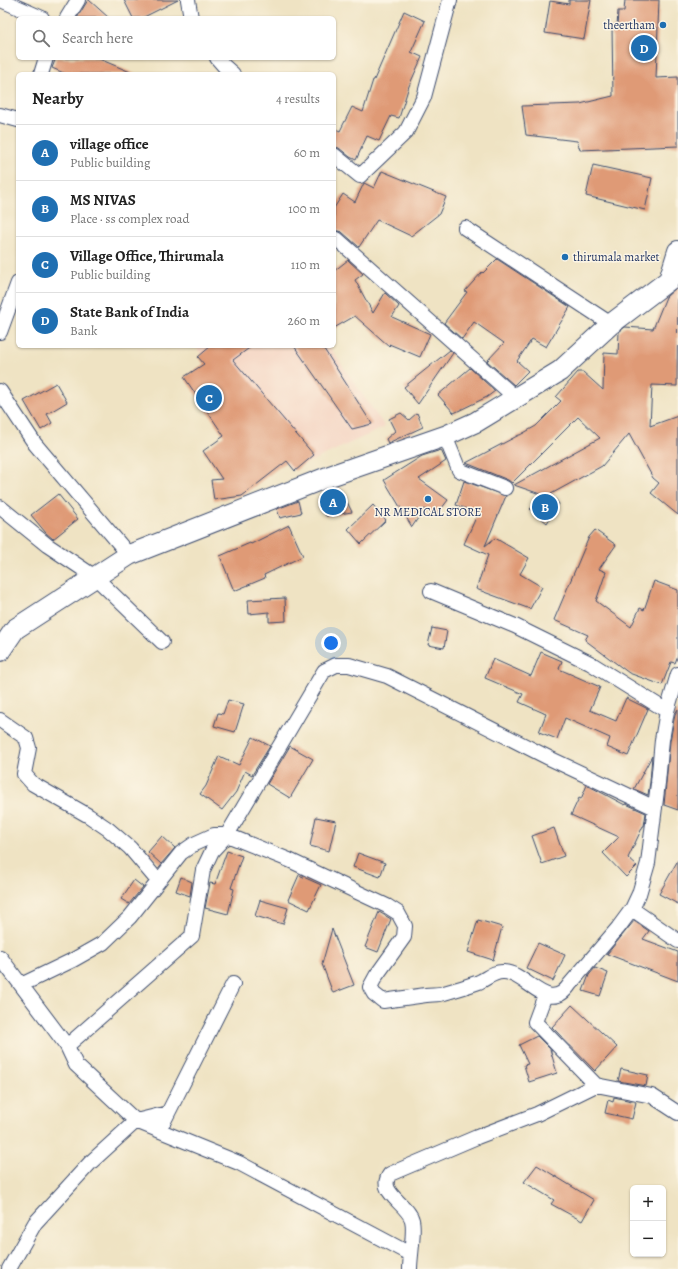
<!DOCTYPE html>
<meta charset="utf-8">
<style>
:root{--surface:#fff;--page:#f6f6f6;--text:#222;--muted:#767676;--line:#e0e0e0;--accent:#1f6fb2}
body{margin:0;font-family:Alegreya,serif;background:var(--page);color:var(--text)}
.controls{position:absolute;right:12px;bottom:12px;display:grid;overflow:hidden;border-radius:6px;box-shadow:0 1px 3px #0004}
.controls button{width:36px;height:36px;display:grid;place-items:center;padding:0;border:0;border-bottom:1px solid var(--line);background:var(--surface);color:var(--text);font:20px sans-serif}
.you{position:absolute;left:331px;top:643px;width:14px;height:14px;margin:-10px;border:3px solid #fff;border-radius:50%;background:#1a73e8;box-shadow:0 0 0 6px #1a73e833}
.badge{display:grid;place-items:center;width:26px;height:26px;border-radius:50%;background:var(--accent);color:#fff;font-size:13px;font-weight:700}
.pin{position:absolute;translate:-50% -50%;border:2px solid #fff;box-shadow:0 1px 4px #0006}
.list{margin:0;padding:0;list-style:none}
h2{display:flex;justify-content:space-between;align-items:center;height:52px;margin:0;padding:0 16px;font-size:17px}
h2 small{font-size:13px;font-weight:400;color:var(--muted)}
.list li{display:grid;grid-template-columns:26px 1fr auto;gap:12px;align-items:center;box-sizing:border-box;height:56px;padding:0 16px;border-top:1px solid var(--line)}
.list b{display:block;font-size:15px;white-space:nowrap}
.list p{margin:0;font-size:13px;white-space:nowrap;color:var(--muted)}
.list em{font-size:13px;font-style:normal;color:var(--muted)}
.icon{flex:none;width:22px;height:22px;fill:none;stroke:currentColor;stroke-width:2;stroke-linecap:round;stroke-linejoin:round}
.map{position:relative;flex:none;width:678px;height:1269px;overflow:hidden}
.search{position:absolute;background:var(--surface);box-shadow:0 1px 3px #0004;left:16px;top:16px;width:320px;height:44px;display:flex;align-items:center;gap:10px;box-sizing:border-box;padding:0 14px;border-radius:6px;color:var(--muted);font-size:15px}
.panel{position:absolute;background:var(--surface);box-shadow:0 1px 3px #0004;left:16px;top:72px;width:320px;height:276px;border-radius:6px}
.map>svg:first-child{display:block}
.built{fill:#f4d3c1}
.building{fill:#df9a76}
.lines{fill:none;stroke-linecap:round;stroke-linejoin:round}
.street-casing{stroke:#3b4a6d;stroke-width:16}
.secondary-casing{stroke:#3b4a6d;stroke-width:22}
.street{stroke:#fff;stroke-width:14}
.secondary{stroke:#fff;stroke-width:20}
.poi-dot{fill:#1f6fb2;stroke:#fcf5e5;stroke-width:1.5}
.labels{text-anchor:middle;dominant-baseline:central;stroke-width:3;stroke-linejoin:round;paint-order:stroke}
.poi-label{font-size:12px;fill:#1b2f5e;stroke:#fcf5e5;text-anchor:end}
</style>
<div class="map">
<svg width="678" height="1269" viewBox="0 0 678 1269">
<rect width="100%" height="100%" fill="#fcf5e5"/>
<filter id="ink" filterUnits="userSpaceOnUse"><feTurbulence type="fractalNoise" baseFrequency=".025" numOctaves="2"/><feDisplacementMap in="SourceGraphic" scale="8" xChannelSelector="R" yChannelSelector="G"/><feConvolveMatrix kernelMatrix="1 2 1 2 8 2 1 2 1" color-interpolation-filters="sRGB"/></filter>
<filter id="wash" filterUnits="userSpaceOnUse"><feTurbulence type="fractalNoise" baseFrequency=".012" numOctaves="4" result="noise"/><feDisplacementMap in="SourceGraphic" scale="16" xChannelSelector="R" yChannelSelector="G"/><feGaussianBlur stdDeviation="0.9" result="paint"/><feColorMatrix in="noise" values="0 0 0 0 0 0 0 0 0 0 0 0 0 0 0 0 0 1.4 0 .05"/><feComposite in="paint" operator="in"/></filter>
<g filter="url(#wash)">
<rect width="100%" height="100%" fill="#efe3c3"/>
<!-- built -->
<path class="built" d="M195 346H329L385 427 292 470Z"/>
<g id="blocks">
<!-- building -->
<path class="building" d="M88 0H89L109 18H77Z
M124 0H178L142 18H133Z
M569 0H591L584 39 545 33 550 1 569 4Z
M625 0H659L656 78 678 77V146L580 150 577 141 526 135 522 106 580 104 613 96 612 27H617L618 11H624Z
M404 11 425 21 411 52 422 57 409 86 399 118 391 116 379 141 367 136 356 160 350 157 339 148 334 147V128L340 131 352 107 363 112 373 80H374Z
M56 58H97L135 74H66L52 68Z
M593 165 652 178 645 210 586 196Z
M382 171 446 197 439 214 411 236 377 220 359 247 342 232 338 231H334V208L343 194 355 202 364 183 374 188Z
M497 259 570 307 546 347 532 339 517 361 528 371 514 385 487 361 504 343 474 322 462 339 444 323 467 292 465 291 482 272 483 273Z
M348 260 363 274 355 280 373 313 385 293 399 306 392 317 430 334 420 357 389 344 390 345 389 346 355 316 334 328V271Z
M678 286 677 386 652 385 650 426 678 416V515L651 493 659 483 653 478 629 434 602 466 551 494 559 504 547 523 530 509 546 496 514 485 600 438 578 417 512 483 508 480 466 463 519 435H520L536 426 561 401 556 397 578 372H583L603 390 604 353 618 354 619 332 625 327 653 329 666 297Z
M211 346H252L233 360 314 455 295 471 287 461 242 496 214 500 211 480 222 479 203 451 224 436 184 377 204 364 198 357Z
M294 346H322L372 424 352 429Z
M450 350 453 353 418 404 404 387Z
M470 368 495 391 487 397 454 413 438 395Z
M56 383 67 402 47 414 52 423 41 430 24 401Z
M401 413 409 420 417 413 423 427 388 443 386 439 395 431 389 419Z
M441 450 446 461 419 479 448 500 435 517 424 509 412 527 384 480 422 456Z
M464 481 506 496 485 546 495 538 529 558 520 574 542 587 530 609 476 589 488 555 464 544 478 513 456 505Z
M340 488 352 512 326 516 318 499Z
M58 494 78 519 53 539 46 533 31 515Z
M298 501 301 513 280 518 277 509Z
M373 505 386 520 361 544 348 529Z
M289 525 303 556 264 575 265 578 234 591 220 556 250 543 251 544Z
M595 530 616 545 599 569 606 572 596 601 631 627 640 608 644 610 654 581 678 590V655L675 663 671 662 662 685 629 673 585 640 588 635 554 620 589 537Z
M285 598 286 621 269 622V612L249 614 248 600Z
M432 628 447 631 444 648 428 645Z
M541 652 562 661 559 669 600 687 590 710 616 721 626 698 648 709 628 756 607 747 610 738 565 718 557 739 539 732 546 714 519 702 523 694 485 678 493 659 531 676Z
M228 700 244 704 235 732 214 726 218 713 223 714Z
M678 709V810L664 805 670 741 675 714Z
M253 737 270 746 252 775 245 771 236 792 222 810 200 794 206 786 219 756 239 765Z
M290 746 313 759 290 798 267 784Z
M652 756 650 782 648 795 634 789Z
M587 785 625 805 626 804 646 813 644 826H643L628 858 637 866 626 877 603 853 619 837 571 815 579 798 581 799Z
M316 817 336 821 329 851 310 846Z
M554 828 564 856 542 864 532 836Z
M162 836 175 848 161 864 148 852Z
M227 851 242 856 231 888 234 889 228 914 205 908 210 883 215 884Z
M358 853 385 863 380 877 353 867Z
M678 860V904L659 894Z
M299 875 321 885 309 910 288 900Z
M181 877 192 882 190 896 176 891Z
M134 880 143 887 129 904 121 899Z
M260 900 288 908 283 924 255 916Z
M379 912 391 919 378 952 365 947Z
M478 920 502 927 493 960 468 952Z
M634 921 649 931 643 939 678 952V981L607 954Z
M332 929 354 985 333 993 322 964Z
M538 943 565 955 553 981 526 968Z
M595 968 608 973 600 996 583 991 589 975Z
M572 1005 617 1047 595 1071 552 1027Z
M537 1036 550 1049 557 1073 529 1082 524 1065 528 1064 519 1045Z
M621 1069 648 1075 646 1086 618 1081Z
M614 1097 636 1102 632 1119 605 1113 608 1100 613 1102Z
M537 1165 594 1200 582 1221 551 1204 554 1200 524 1182Z"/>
</g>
</g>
<g filter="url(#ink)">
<use href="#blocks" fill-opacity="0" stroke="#3b4a6d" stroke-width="1"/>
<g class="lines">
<defs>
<path id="street" d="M1 0 42 18
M188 0 191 18
M67 18 78 0
M217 58 224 66 233 74
M41 74 46 58
M0 115 18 120
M334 155 360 176 406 132 424 97 450 0
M465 228 611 324
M337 239 516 398
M0 332 18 283
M0 391 35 444 129 555
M445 436 459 470 505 488
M0 507 47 545 95 577 162 642
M431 591 515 626 590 663 667 711
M0 720 26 738 29 748 24 774 33 784 89 816 108 829 130 848 158 881
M632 909 678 941
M0 957 67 1046 76 1065 136 1121 239 1163 410 1254
M21 985 73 960 103 943 130 917 181 853 194 844 214 835H227L324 671 336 665H349L387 676 549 758 655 808
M545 995 535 1022 596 1085
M67 1046 192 936 203 870 212 851 227 835 289 860 387 906 398 913 405 926 404 937 376 976 370 987 374 994 383 1001C397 999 411 997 426 995 432 994 438 995 444 993 455 990 468 986 479 982 488 978 494 971 504 972 527 973 549 1016 570 984L618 928 632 909 639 894 648 863 658 783 662 740 667 711 678 674
M164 1121 233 984
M9 1269 35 1223 90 1163 136 1121 168 1113
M410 1269C410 1256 415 1231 412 1220 408 1204 376 1192 390 1174L477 1137 537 1114 596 1085 652 1096 678 1113"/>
<path id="secondary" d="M0 651 15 629 129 555 330 476 445 436 476 422 560 371 611 324 669 280 678 251"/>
</defs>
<!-- street casing -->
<use href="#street" class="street-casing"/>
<!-- secondary casing -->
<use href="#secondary" class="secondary-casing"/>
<!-- street -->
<use href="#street" class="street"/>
<!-- secondary -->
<use href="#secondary" class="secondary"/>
</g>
</g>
<!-- markers -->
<g class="poi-dot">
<circle cx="663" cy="25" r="4"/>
<circle cx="565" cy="257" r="4"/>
<circle cx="428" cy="499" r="4"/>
</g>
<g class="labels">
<!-- poi labels -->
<g class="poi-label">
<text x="655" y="25">theertham</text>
<text x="573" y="257" text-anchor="start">thirumala market</text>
<text x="428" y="512" text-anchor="middle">NR MEDICAL STORE</text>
</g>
</g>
</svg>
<div class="controls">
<button>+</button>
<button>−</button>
</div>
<div class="you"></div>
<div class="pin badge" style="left:333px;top:502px">A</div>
<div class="pin badge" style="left:545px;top:507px">B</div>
<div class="pin badge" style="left:209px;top:398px">C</div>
<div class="pin badge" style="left:644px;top:48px">D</div>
<div class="search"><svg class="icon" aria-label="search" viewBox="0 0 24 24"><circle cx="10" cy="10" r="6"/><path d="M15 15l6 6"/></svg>Search here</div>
<section class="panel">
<h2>Nearby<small>4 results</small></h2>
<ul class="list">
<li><span class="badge">A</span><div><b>village office</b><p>Public building</p></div><em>60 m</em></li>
<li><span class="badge">B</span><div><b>MS NIVAS</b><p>Place · ss complex road</p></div><em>100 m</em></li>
<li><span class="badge">C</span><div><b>Village Office, Thirumala</b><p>Public building</p></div><em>110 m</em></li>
<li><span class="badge">D</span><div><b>State Bank of India</b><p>Bank</p></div><em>260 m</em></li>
</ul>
</section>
</div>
